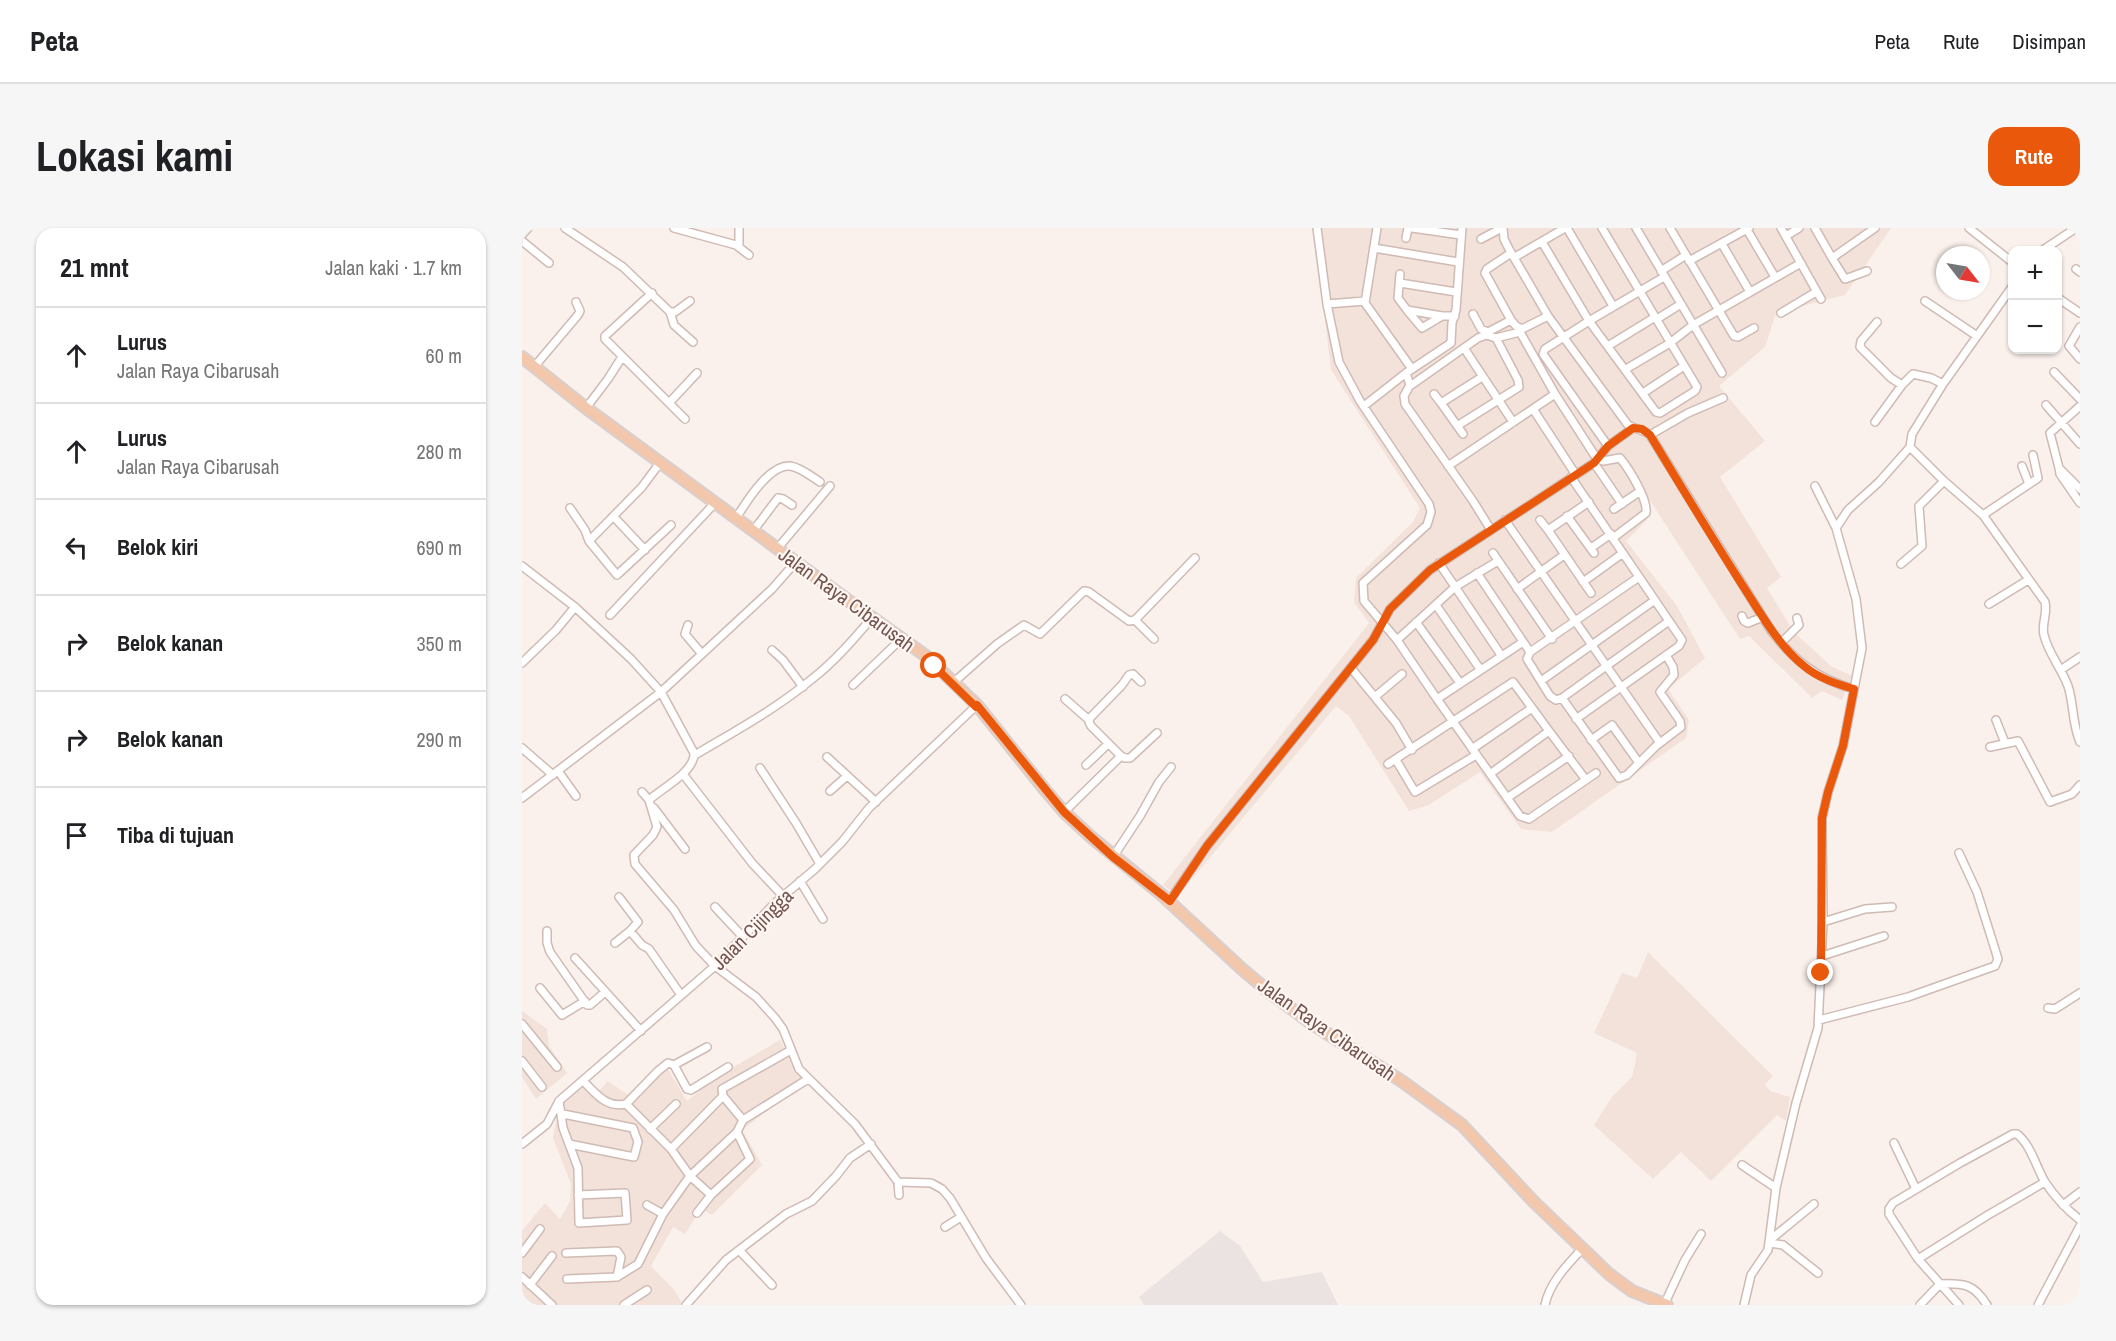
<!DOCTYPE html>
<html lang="id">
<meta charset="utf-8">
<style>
:root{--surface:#fff;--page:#f6f6f6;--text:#202124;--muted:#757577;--line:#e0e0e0;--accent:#ea580c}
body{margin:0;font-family:"Archivo Narrow",sans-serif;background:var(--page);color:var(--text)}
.controls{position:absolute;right:18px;top:18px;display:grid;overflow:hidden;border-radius:12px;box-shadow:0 2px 4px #0004}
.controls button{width:54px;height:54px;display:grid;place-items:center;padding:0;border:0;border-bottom:2px solid var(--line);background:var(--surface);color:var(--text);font:30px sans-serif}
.compass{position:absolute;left:1414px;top:18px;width:54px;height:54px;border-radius:50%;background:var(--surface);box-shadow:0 2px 4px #0004;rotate:121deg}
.stop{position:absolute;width:18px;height:18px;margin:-14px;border:4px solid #ea580c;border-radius:50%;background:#fff}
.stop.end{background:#ea580c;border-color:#fff;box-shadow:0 2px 6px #0008}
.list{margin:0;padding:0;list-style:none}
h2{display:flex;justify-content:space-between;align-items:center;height:78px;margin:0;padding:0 24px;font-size:26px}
h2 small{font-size:20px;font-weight:400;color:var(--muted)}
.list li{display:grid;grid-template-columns:39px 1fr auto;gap:18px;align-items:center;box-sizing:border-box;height:96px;padding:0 24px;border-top:2px solid var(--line)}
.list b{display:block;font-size:22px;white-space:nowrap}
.list p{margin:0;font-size:20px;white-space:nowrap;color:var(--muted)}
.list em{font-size:20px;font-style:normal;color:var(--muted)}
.icon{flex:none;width:33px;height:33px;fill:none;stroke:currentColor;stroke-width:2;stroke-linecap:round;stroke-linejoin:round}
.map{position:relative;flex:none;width:1558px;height:1077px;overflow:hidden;border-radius:18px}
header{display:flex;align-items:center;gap:36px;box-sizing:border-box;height:84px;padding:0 30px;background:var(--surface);border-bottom:2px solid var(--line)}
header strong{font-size:28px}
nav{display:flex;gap:33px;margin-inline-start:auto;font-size:21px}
.intro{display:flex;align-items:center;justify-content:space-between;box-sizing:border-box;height:144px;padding:0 36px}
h1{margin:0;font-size:42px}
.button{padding:15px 27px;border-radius:18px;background:var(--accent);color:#fff;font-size:21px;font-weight:700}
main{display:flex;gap:36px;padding:0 36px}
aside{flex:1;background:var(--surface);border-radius:18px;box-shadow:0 2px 4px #0004}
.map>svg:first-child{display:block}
.residential{fill:#f2e2da}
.industrial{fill:#ebe3e1}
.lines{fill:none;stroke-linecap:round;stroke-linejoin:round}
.street-casing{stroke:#cfbab4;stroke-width:10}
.primary-casing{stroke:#d8cfce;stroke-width:14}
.street{stroke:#fff;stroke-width:7}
.primary{stroke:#f3c7ab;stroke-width:10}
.route{stroke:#ea580c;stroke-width:8}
.labels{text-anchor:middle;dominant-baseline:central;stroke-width:4.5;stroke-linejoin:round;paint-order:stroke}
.street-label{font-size:20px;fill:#745550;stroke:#fef6f2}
</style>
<header>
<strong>Peta</strong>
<nav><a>Peta</a><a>Rute</a><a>Disimpan</a></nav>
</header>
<div class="intro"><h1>Lokasi kami</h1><a class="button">Rute</a></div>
<main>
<aside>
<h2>21 mnt<small>Jalan kaki · 1.7 km</small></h2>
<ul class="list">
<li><svg class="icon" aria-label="ahead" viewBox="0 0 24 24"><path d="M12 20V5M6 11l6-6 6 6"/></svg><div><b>Lurus</b><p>Jalan Raya Cibarusah</p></div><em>60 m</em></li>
<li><svg class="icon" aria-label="ahead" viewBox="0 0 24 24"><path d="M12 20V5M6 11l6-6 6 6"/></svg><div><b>Lurus</b><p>Jalan Raya Cibarusah</p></div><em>280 m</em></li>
<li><svg class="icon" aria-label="left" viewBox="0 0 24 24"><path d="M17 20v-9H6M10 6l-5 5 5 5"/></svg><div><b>Belok kiri</b></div><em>690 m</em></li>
<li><svg class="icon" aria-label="right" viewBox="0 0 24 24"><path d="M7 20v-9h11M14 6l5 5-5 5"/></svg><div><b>Belok kanan</b></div><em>350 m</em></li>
<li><svg class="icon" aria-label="right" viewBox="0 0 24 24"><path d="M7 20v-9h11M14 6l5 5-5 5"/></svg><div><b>Belok kanan</b></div><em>290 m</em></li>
<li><svg class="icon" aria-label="arrive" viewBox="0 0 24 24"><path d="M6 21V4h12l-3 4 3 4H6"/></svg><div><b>Tiba di tujuan</b></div></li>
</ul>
</aside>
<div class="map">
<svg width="1558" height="1077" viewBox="0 0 1558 1077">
<rect width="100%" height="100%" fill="#fbf1ec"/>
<!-- residential -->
<path class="residential" d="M792 0H1369L1323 67 1254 85 1243 119 1197 158 1243 213 1198 249 1259 349 1245 360 1272 404 1309 438 1330 448 1320 472 1300 463 1290 470 1227 408 1218 411 1123 265 1125 292 1104 313 1155 378 1183 430 1146 461 1167 492 1164 510 1030 604 999 601 958 544 907 577 887 583 827 488 814 478 656 668 641 657 847 395 832 374 834 350 891 294 898 280 809 142Z
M1126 724 1251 848 1243 856 1248 863 1268 869 1264 893 1255 887 1189 953 1159 924 1131 951 1072 897 1090 869 1110 849 1115 825 1072 805 1100 745 1115 750Z
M0 783 25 801 27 818 45 845 14 871 0 849Z
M258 812 271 835 285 853 220 902 240 937 190 987 179 981 163 1006 151 999 129 1038 153 1063 161 1077H0V1003L23 975 38 991 48 973 49 956 31 910 36 881 67 852 77 863 86 853 106 867 144 838 165 873 198 847Z"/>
<!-- industrial -->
<path class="industrial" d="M698 1003 718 1018 741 1054 800 1044 816 1077H622L617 1069Z"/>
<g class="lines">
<defs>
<path id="street" d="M43 0 101 39 148 84H153L168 73
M152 0 214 17 227 27
M795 0 805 76 817 134 838 173 907 276 909 284 905 297 841 355 842 373 875 412 915 471 1001 414
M855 0 843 75 890 141
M890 0 939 7
M981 0 982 11 987 21 1026 88 1106 197C1114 202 1121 201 1128 207L1250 404C1273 433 1295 451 1332 461
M1045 0 1091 78
M1114 0 1200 145
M1148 0 1212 108 1216 109 1232 100
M1224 0 1253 49
M1259 0 1299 71
M1293 0 1310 30 1353 0
M1447 0 1490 34
M0 7 6 0
M1264 8 1277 0
M884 10 886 0
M959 11 980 0
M0 13 27 35
M1020 14 1067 93 1134 184 1138 185 1173 163 1175 159 1080 0
M1200 16 1228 64
M217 19V0
M852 20 936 34
M1521 22 1554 0
M989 25 965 41 963 45 989 92
M993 29 1043 0
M1310 30 1323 51 1345 43
M1167 33 1227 0
M1554 41 1558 44
M1139 43 1164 27
M878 46 876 70 885 82 920 88H933
M878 55 934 64
M130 65 83 108V111L163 191
M1536 70 1558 85
M1403 73 1455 108
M805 76 843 73
M885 82 900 100 920 88
M148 84 152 97 171 114
M1259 85 1294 64
M951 86 959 101 966 104 989 92 994 98 1000 101 1026 88
M1135 91 1159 76
M1355 94 1339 113 1338 119 1369 150 1380 157
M1558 99 1547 118 1558 131
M1086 118 1133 89
M942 120 991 194
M12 139 56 87 58 83 54 74
M1104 141 1148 115 1171 97 1279 35
M1532 144 1558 171
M884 145 888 157 882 168 883 176 951 273 969 302
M888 158 956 110 964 107 974 110
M1121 165 1162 138
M912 166 919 175
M147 175 175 145
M1524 177 1558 216
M842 178 884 145 929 115 930 95 934 82 940 0
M64 180 86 151 100 129
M1011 181 1054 247
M1353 194 1380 157 1391 146 1409 150 1421 156
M935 198 997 159 996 152 974 110 998 104 1033 166 1075 231 1081 233 1098 230C1107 241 1126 271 1124 285L1091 310
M1111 200 1086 218 1021 126 1023 121 1067 93 1142 49
M941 206 919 175 960 149
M1128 207 1166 185 1201 170
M1388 219 1422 253 1461 287 1523 374C1526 386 1519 396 1522 407 1526 425 1540 441 1546 458 1552 476 1550 496 1558 514
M1072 235 1100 276
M137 236 120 259 67 313 95 347 149 297
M926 238 1033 166
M1500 238 1507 256
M1537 240 1528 205 1558 178
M1049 249 1160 412 1157 418 1054 491
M1293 258 1314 300
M1558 261 1537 240 1538 246 1558 275
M1067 274 1026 302 1069 365
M48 280 63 302 67 313
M1092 281 1117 264
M1461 287 1516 250 1511 227
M1045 288 1072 325
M92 289 123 322
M214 290C224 275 247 236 268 238 278 239 290 249 298 254
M983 292 1138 515
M1018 292 1026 302
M231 303 256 270 261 271 270 277
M1069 320 1089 306
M255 321 308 258
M971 325 1030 411
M917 335 979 427
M1379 336 1400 318 1397 278 1422 253
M0 338 53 379 109 431 139 464 172 525C173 544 140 560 127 572L135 599 131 607 112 627 113 636 152 682 174 718 193 738 234 769 253 790 261 801 277 841 333 896 376 954 409 955 420 961 428 970 464 1030 499 1077
M955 345 1008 424
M1117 349 1008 424 1005 431 1028 468 1034 472 1040 470 1097 550 1105 547 1134 518 1159 499 1158 493 1138 464 1152 447 1151 439 1144 427
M1061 354 1101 325
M995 361 1042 327
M1467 376 1506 352
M914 377 958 441
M88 387 192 276
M1220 388 1222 393 1226 395 1241 389
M613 392 632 411
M894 394 938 455
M166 397 163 406 180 426
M875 412 933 359 976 333
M1259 415 1277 397 1275 390
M250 422 261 432 281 459
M0 435 34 402 53 379
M829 440 874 495 890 522
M1540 441 1558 429
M1019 453 1133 372
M432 454 475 416 502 397 518 406 562 363 567 364 607 393 613 392 673 330
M331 457 378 412
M854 468 880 446
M1040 470 1147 393
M543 471 567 492
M915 471 998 588 1007 591 1074 545
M1474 492 1483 515
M1069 512 1090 497 1117 535
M1468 519 1496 513 1528 574 1550 566 1558 557
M0 520 31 547
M950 521 1010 480
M173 527C213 503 254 481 290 451 312 434 331 412 349 391
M599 528 603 530H608L635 505
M305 529 354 574
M874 532 893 564 954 527
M866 536 991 454 1027 503
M564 537 586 516
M238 540 274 595 298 636
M36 543 54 568
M161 546 230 635 261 668
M968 546 1027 503 1064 552
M308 563 325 548
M120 564 127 572
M0 570 139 464 250 361 272 336
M985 570 1047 528
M132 580 163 621
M542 584 599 528 569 498 567 494 568 490 600 457 607 447 611 446 619 454
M591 629 618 588 637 554 649 539
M278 653 301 691
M97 669 116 694 108 703
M646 675 685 618 851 412 868 381 908 342 1072 235 1086 218
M193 679 221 709
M1301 694 1343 681 1370 679
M25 703V715L28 724 65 777H68L83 764
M93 715 108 703 120 717 127 721 159 767
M1300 728 1362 708
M53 730 119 803
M18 760 40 787 63 773
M1526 780 1533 781 1558 765
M1297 792 1386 769 1473 738 1476 731 1455 664 1437 625
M0 796 35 839
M0 833 20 859
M152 837 185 819
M61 853C75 866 83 880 104 876L149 921 168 948 189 967
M201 868 221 892
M37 873 41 900 56 940 57 995 105 992 103 965 56 967
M104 876 136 843 146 835 152 837 165 861 169 862 206 839
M41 886 111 900 116 914 112 929 47 916
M128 901 154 876
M1372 915 1394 961
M0 916 25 896 37 873 193 738 253 675 293 641 320 614 347 580 455 477
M149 921 201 868 200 861 269 822
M1220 937 1254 960
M376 954 377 967
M125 977 141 986
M1541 977 1558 964
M175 985 189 967 228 931 215 904
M423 999 439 989
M1248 1012 1292 976
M1247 1015 1261 1017 1296 1045
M217 1022 250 1057
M0 1025 18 1001
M44 1025 95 1023 99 1029 95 1049
M1396 1031 1466 987 1523 954
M0 1049 30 1077
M45 1051 95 1049 116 1036 141 986 168 948 215 904 221 892 286 851
M8 1057 30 1028
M102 1077 125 1062
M164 1077 204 1032 264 986 290 973 314 948 328 930 349 916
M1023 1077C1027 1056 1044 1038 1058 1023
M1142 1077 1163 1032 1179 1006
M1222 1077 1229 1047 1246 1022 1254 960 1274 875 1296 800 1301 694 1300 590 1306 564 1321 518 1340 420 1334 371 1314 300 1326 282 1357 254 1388 219 1390 206 1421 156 1490 59
M1398 1077 1418 1056C1442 1055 1452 1056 1465 1077
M1437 1077 1396 1031 1367 986V981L1371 975 1438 935 1491 906H1495C1509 917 1514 939 1523 954 1533 969 1544 981 1558 992
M1516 1077 1558 998"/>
<path id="primary" d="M0 129 64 180 331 376 404 428 455 477 524 563 542 584 569 609 640 667 721 742 751 767 789 795 881 854 940 897 1012 974 1087 1046 1110 1063 1145 1077"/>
</defs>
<!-- street casing -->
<use href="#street" class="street-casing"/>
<!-- primary casing -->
<use href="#primary" class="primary-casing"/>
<!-- street -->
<use href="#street" class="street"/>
<!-- primary -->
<use href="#primary" class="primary"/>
</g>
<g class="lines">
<!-- route -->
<path class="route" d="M412 438 454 479 455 477 542 584 591 629 648 673 685 618 851 412 868 381 908 342 1072 235 1086 218 1111 200 1120 201 1128 207C1158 257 1188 306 1219 355 1238 384 1255 416 1282 438 1296 450 1315 456 1332 461L1321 518 1306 564 1300 590 1299 745"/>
</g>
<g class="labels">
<!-- street labels -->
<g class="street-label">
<text transform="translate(325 371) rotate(36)">Jalan Raya Cibarusah</text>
<text transform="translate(230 701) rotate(-45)">Jalan Cijingga</text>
<text transform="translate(805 801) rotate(35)">Jalan Raya Cibarusah</text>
</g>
</g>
</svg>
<div class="controls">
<button>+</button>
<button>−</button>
</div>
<svg class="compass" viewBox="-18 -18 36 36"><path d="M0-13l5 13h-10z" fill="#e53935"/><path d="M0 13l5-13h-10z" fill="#757577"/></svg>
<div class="stop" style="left:412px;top:438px"></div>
<div class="stop end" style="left:1299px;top:745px"></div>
</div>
</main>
